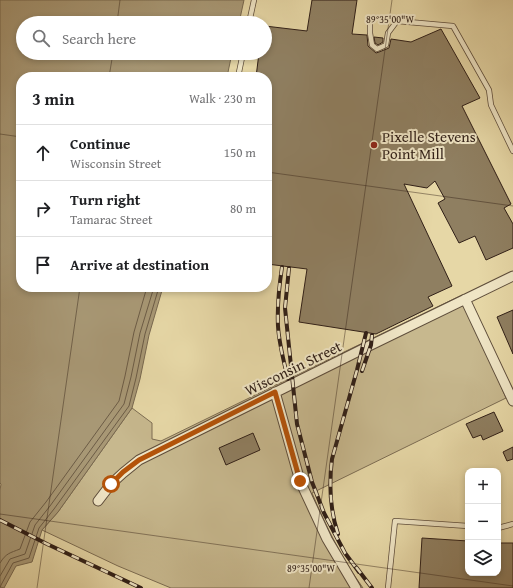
<!DOCTYPE html>
<meta charset="utf-8">
<style>
:root{--surface:#fff;--page:#f6f6f6;--text:#202124;--muted:#757577;--line:#e0e0e0}
body{margin:0;font-family:"Gentium Book Plus",serif;background:var(--page);color:var(--text)}
.controls{position:absolute;right:12px;bottom:12px;display:grid;overflow:hidden;border-radius:8px;box-shadow:0 2px 6px #0003}
.controls button{width:36px;height:36px;display:grid;place-items:center;padding:0;border:0;border-bottom:1px solid var(--line);background:var(--surface);color:var(--text);font:20px sans-serif}
.stop{position:absolute;width:12px;height:12px;margin:-9px;border:3px solid #b45309;border-radius:50%;background:#fff}
.stop.end{background:#b45309;border-color:#fff;box-shadow:0 1px 4px #0008}
.list{margin:0;padding:0;list-style:none}
h2{display:flex;justify-content:space-between;align-items:center;height:52px;margin:0;padding:0 16px;font-size:17px}
h2 small{font-size:13px;font-weight:400;color:var(--muted)}
.list li{display:grid;grid-template-columns:26px 1fr auto;gap:12px;align-items:center;box-sizing:border-box;height:56px;padding:0 16px;border-top:1px solid var(--line)}
.list b{display:block;font-size:15px;white-space:nowrap}
.list p{margin:0;font-size:13px;white-space:nowrap;color:var(--muted)}
.list em{font-size:13px;font-style:normal;color:var(--muted)}
.icon{flex:none;width:22px;height:22px;fill:none;stroke:currentColor;stroke-width:2;stroke-linecap:round;stroke-linejoin:round}
.map{position:relative;flex:none;width:513px;height:588px;overflow:hidden}
.search{position:absolute;background:var(--surface);box-shadow:0 2px 6px #0003;left:16px;top:16px;width:256px;height:44px;display:flex;align-items:center;gap:10px;box-sizing:border-box;padding:0 14px;border-radius:22px;color:var(--muted);font-size:15px}
.panel{position:absolute;background:var(--surface);box-shadow:0 2px 6px #0003;left:16px;top:72px;width:256px;height:220px;border-radius:16px}
.map>svg:first-child{display:block}
.green{fill:#c7b88e;stroke:#7c6c52}
.water{fill:#a89875;stroke:#78684f}
.lines{fill:none;stroke-linecap:round;stroke-linejoin:round}
.shore{stroke:#6c5c46;stroke-width:1}
.building{fill:#8f7f61;stroke:#301f17}
.lane-casing{stroke:#5e4d3b;stroke-width:6}
.street-casing{stroke:#5e4d3b;stroke-width:11}
.lane{stroke:#efe5c5;stroke-width:4.5}
.street{stroke:#efe5c5;stroke-width:9}
.rail-casing{stroke:#301f17;stroke-width:4}
.rail{stroke:#efe5c5;stroke-width:2.5;stroke-dasharray:8;stroke-linecap:butt}
.route{stroke:#b45309;stroke-width:5}
.ticks{fill:none;stroke:#301f17;stroke-width:1;stroke-opacity:0.45}
.poi-dot{fill:#8f2418;stroke:#efe5c5;stroke-width:1.5}
.labels{text-anchor:middle;dominant-baseline:central;stroke-width:4;stroke-linejoin:round;paint-order:stroke}
.poi-label{font-size:15px;fill:#301f17;stroke:#efe5c5;text-anchor:start}
.street-label{font-size:15px;fill:#301f17;stroke:#efe5c5}
.ticks-label{font-size:10px;text-anchor:middle;fill:#301f17;stroke:#efe5c5;stroke-width:4;stroke-linejoin:round;paint-order:stroke}
</style>
<div class="map">
<svg width="513" height="588" viewBox="0 0 513 588">
<rect width="100%" height="100%" fill="#e6d7a6"/>
<filter id="stains"><feTurbulence type="fractalNoise" baseFrequency=".005" numOctaves="4"/><feColorMatrix values="0 0 0 0 .2 0 0 0 0 .09 0 0 0 0 .02 0 0 0 .5 -.17"/></filter>
<radialGradient id="worn" r=".72"><stop offset=".6" stop-color="#630" stop-opacity="0"/><stop offset="1" stop-color="#630" stop-opacity=".3"/></radialGradient>
<!-- green -->
<path class="green" d="M462 295 506 398 312 493C326 526 342 559 363 588H171L118 566 42 530 58 512 132 408 152 423V439L161 441 284 381Z"/>
<!-- water -->
<path class="water" d="M0 0H244L239 23H23V53H232L227 77H21V287H163L149 335 140 379 132 408 58 512 42 530 32 562 16 566 4 588 0 587V490L1 484 0 483Z"/>
<g class="lines">
<!-- shore -->
<path class="shore" d="M0 563C6 553 10 553 20 549L30 522 46 502 119 401 125 376 134 332 147 287
M0 576 10 559 25 554 35 525 50 506 124 404 131 377 140 333 154 287
M0 588 1 585 13 563 29 558 39 528 54 509 129 406 136 378 145 334 159 287"/>
</g>
<!-- building -->
<path class="building" d="M312 0H357L352 34 367 35 368 46 376 53 379 52 389 48 391 39 411 42 441 29 480 98 462 106 511 204 504 208 513 224V248L486 260 475 236 459 243 438 203 445 199 435 181 427 188 404 184 452 286 428 297 433 306 376 334 299 322 307 269 267 264V77H256L259 53H265V26L307 31Z
M374 37 383 38V42L378 45 375 43Z
M513 310V354L497 317Z
M494 412 503 431 483 440 481 435 473 438 466 424Z
M253 433 260 450 226 465 219 448Z
M513 447V459L507 461 503 452Z
M422 538 468 541V573H498V543H513V588H419Z"/>
<g class="lines">
<defs>
<path id="lane" d="M370 22V33L372 45 377 49 386 45 388 33 397 21 453 26 489 90 491 105 513 151
M249 23 254 0
M238 77 243 53
M498 528 513 524
M388 588 395 521 468 526"/>
<path id="street" d="M465 299 513 401
M275 392 300 481 327 539 356 588
M98 501 111 484 123 473 139 460 371 345 513 276"/>
</defs>
<!-- lane casing -->
<use href="#lane" class="lane-casing"/>
<!-- street casing -->
<use href="#street" class="street-casing"/>
<!-- lane -->
<use href="#lane" class="lane"/>
<!-- street -->
<use href="#street" class="street"/>
<defs>
<path id="rail" d="M282 267C279 287 277 306 278 326 279 344 284 362 288 379
M289 268 285 308 297 424 312 482 324 513 345 553 359 572
M362 371 371 345 372 335
M0 520 47 544 141 588
M338 534C330 510 329 483 332 459L357 370 366 333
M356 567 372 588"/>
</defs>
<!-- rail casing -->
<use href="#rail" class="rail-casing"/>
<!-- rail -->
<use href="#rail" class="rail"/>
</g>
<g class="lines">
<!-- route -->
<path class="route" d="M111 484 123 472 139 460 275 392 300 481"/>
</g>
<!-- ticks -->
<path class="ticks" d="M117 23 120 0M109 77 113 53M0 134 21 137M267 172 513 206M0 514 513 586M37 588 80 287M309 588 392 0"/>
<!-- markers -->
<circle class="poi-dot" cx="374" cy="145" r="4"/>
<g class="labels">
<!-- poi labels -->
<g class="poi-label">
<text x="382" y="136">Pixelle Stevens<tspan x="382" dy="17">Point Mill</tspan></text>
</g>
<!-- street labels -->
<g class="street-label">
<text transform="translate(293 368) rotate(-26)">Wisconsin Street</text>
</g>
</g>
<g class="ticks-label">
<text x="390" y="23">89°35'00"W</text>
<text x="311" y="572">89°35'00"W</text>
</g>
<rect width="100%" height="100%" filter="url(#stains)"/>
<rect width="100%" height="100%" fill="url(#worn)"/>
</svg>
<div class="controls">
<button>+</button>
<button>−</button>
<button><svg class="icon" aria-label="layers" viewBox="0 0 24 24"><path d="M12 4l9 5-9 5-9-5zM3 14l9 5 9-5"/></svg></button>
</div>
<div class="stop" style="left:111px;top:484px"></div>
<div class="stop end" style="left:300px;top:481px"></div>
<div class="search"><svg class="icon" aria-label="search" viewBox="0 0 24 24"><circle cx="10" cy="10" r="6"/><path d="M15 15l6 6"/></svg>Search here</div>
<section class="panel">
<h2>3 min<small>Walk · 230 m</small></h2>
<ul class="list">
<li><svg class="icon" aria-label="ahead" viewBox="0 0 24 24"><path d="M12 20V5M6 11l6-6 6 6"/></svg><div><b>Continue</b><p>Wisconsin Street</p></div><em>150 m</em></li>
<li><svg class="icon" aria-label="right" viewBox="0 0 24 24"><path d="M7 20v-9h11M14 6l5 5-5 5"/></svg><div><b>Turn right</b><p>Tamarac Street</p></div><em>80 m</em></li>
<li><svg class="icon" aria-label="arrive" viewBox="0 0 24 24"><path d="M6 21V4h12l-3 4 3 4H6"/></svg><div><b>Arrive at destination</b></div></li>
</ul>
</section>
</div>
